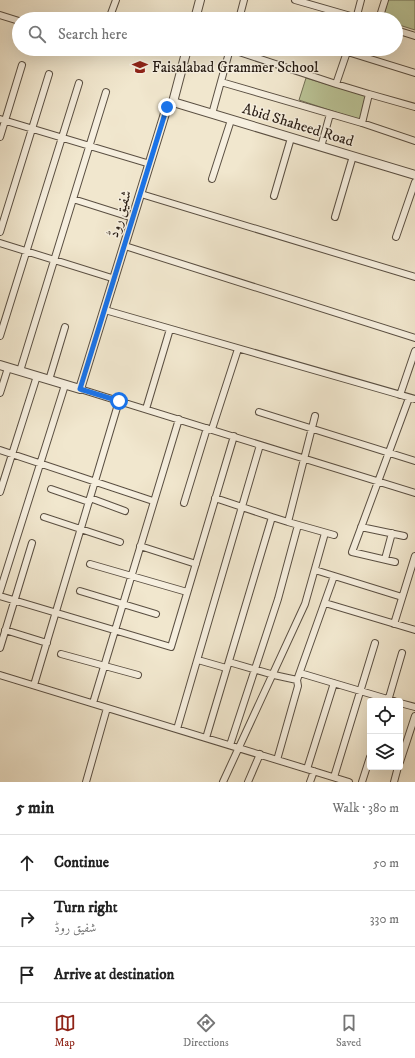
<!DOCTYPE html>
<meta charset="utf-8">
<style>
:root{--surface:#fff;--page:#f2f2f2;--text:#222;--muted:#767676;--line:#e0e0e0;--accent:#8f2418}
body{margin:0;font-family:"IM FELL DW Pica",Amiri,serif;background:var(--page);color:var(--text)}
.controls{position:absolute;right:12px;bottom:12px;display:grid;overflow:hidden;border-radius:4px;box-shadow:0 4px 16px #0002}
.controls button{width:36px;height:36px;display:grid;place-items:center;padding:0;border:0;border-bottom:1px solid var(--line);background:var(--surface);color:var(--text);font:20px sans-serif}
.stop{position:absolute;width:12px;height:12px;margin:-9px;border:3px solid #1a73e8;border-radius:50%;background:#fff}
.stop.end{background:#1a73e8;border-color:#fff;box-shadow:0 1px 4px #0008}
.list{margin:0;padding:0;list-style:none}
h2{display:flex;justify-content:space-between;align-items:center;height:52px;margin:0;padding:0 16px;font-size:17px}
h2 small{font-size:13px;font-weight:400;color:var(--muted)}
.list li{display:grid;grid-template-columns:26px 1fr auto;gap:12px;align-items:center;box-sizing:border-box;height:56px;padding:0 16px;border-top:1px solid var(--line)}
.list b{display:block;font-size:15px;white-space:nowrap}
.list p{margin:0;font-size:13px;white-space:nowrap;color:var(--muted)}
.list em{font-size:13px;font-style:normal;color:var(--muted)}
.icon{flex:none;width:22px;height:22px;fill:none;stroke:currentColor;stroke-width:2;stroke-linecap:round;stroke-linejoin:round}
.map{position:relative;flex:none;width:415px;height:782px;overflow:hidden}
.search{position:absolute;background:var(--surface);box-shadow:0 4px 16px #0002;left:12px;right:12px;top:12px;height:44px;display:flex;align-items:center;gap:10px;box-sizing:border-box;padding:0 14px;border-radius:22px;color:var(--muted);font-size:15px}
.sheet{height:220px;background:var(--surface)}
nav{display:flex;justify-content:space-around;align-items:center;box-sizing:border-box;height:56px;border-top:1px solid var(--line);background:var(--surface);font-size:11px;color:var(--muted)}
nav a{display:grid;justify-items:center;gap:2px}
nav .on{color:var(--accent)}
.map>svg:first-child{display:block}
.green{fill:#bbc598;stroke:#727056}
.lines{fill:none;stroke-linecap:round;stroke-linejoin:round}
.minor-casing{stroke:#5a4f42;stroke-width:8}
.tertiary-casing{stroke:#5a4f42;stroke-width:10}
.minor{stroke:#f6efdf;stroke-width:6}
.tertiary{stroke:#f6efdf;stroke-width:8}
.route{stroke:#1a73e8;stroke-width:5}
.labels{text-anchor:middle;dominant-baseline:central;stroke-width:3;stroke-linejoin:round;paint-order:stroke}
.poi-label{font-size:15px;fill:#281c13;stroke:#f6efdf;text-anchor:start}
.street-label{font-size:15px;fill:#281c13;stroke:#f6efdf}
</style>
<div class="map">
<svg width="415" height="782" viewBox="0 0 415 782">
<rect width="100%" height="100%" fill="#f1e7ce"/>
<filter id="stains"><feTurbulence type="fractalNoise" baseFrequency=".005" numOctaves="4"/><feColorMatrix values="0 0 0 0 .2 0 0 0 0 .09 0 0 0 0 .02 0 0 0 .5 -.17"/></filter>
<radialGradient id="worn" r=".72"><stop offset=".6" stop-color="#630" stop-opacity="0"/><stop offset="1" stop-color="#630" stop-opacity=".3"/></radialGradient>
<!-- green -->
<path class="green" d="M388 0H415V30L396 24V19H383Z
M306 78 366 96 360 120 299 100Z"/>
<g class="lines">
<defs>
<path id="minor" d="M295 0 361 19
M0 15 19 21
M109 19 116 0
M239 19 244 0
M356 19 361 0
M379 19 385 0
M396 30 415 36
M338 49 415 73
M221 82 362 123 415 141
M336 84 369 94 362 123
M369 94 415 107
M212 114 230 49 336 84 348 49
M0 119 150 164
M0 137 22 65
M321 147 330 114
M212 179 231 120
M141 194 415 277
M274 196 291 138
M73 199 133 218
M335 217 353 156
M0 232 49 74
M396 237 415 182
M0 243 115 279
M125 246 415 338
M105 310 415 399
M0 336 79 83
M20 371 106 92
M49 380 65 327
M80 389 415 493
M0 393 8 368
M400 395 415 351
M146 409 170 329
M259 412 415 461
M212 429 238 349
M0 450 153 501
M51 489 89 502
M0 492 37 376
M90 498 125 511
M215 498 272 517
M184 503 207 428
M44 517 120 542
M288 522 334 535
M361 527 404 536
M140 546 196 564
M385 559 392 533
M395 562 352 552 409 398
M90 564 187 592
M315 570 402 597
M0 591 65 385
M80 591 156 614
M0 596 171 647 234 436
M325 603 415 630
M394 624 415 556
M5 630 47 643
M0 648 32 543
M61 654 138 675
M198 660 226 668
M229 662 274 675 297 680
M300 673 394 701
M0 675 349 782
M34 685 119 401
M388 701 402 653
M93 703 179 419
M400 703 415 707
M177 729 260 445
M206 738 272 517 288 522 315 416
M230 745 278 599 298 525
M277 760 298 686 297 680 334 576
M400 762 415 716
M307 769 334 683
M334 777 375 643
M86 782 107 708
M223 782 305 604 325 533
M248 782 260 754
M310 782 314 771
M362 782 370 757
M394 782 398 767"/>
<path id="tertiary" d="M195 19 200 0
M173 102 415 175
M0 365 80 389 167 107 173 102 187 49"/>
</defs>
<!-- minor casing -->
<use href="#minor" class="minor-casing"/>
<!-- tertiary casing -->
<use href="#tertiary" class="tertiary-casing"/>
<!-- minor -->
<use href="#minor" class="minor"/>
<!-- tertiary -->
<use href="#tertiary" class="tertiary"/>
</g>
<g class="lines">
<!-- route -->
<path class="route" d="M119 401 80 389 167 107"/>
</g>
<!-- icons -->
<defs>
<symbol id="school-bare" viewBox="-9 -9 18 18"><path d="M0-5L7-2L0 1L-7-2ZM-4 1L0 2.5L4 1V4Q0 6-4 4Z" fill="#8f2418" stroke="#f6efdf" stroke-width="2.5" paint-order="stroke"/></symbol>
</defs>
<g fill-rule="evenodd">
<use href="#school-bare" x="129" y="56" width="22" height="22"/>
</g>
<g class="labels">
<!-- poi labels -->
<g class="poi-label">
<text x="152" y="67">Faisalabad Grammer School</text>
</g>
<!-- street labels -->
<g class="street-label">
<text transform="translate(298 125) rotate(17)">Abid Shaheed Road</text>
<text transform="translate(120 214) rotate(-73)">شفیق روڈ</text>
</g>
</g>
<rect width="100%" height="100%" filter="url(#stains)"/>
<rect width="100%" height="100%" fill="url(#worn)"/>
</svg>
<div class="controls">
<button><svg class="icon" aria-label="locate" viewBox="0 0 24 24"><circle cx="12" cy="12" r="6"/><path d="M12 2v4M12 18v4M2 12h4M18 12h4"/></svg></button>
<button><svg class="icon" aria-label="layers" viewBox="0 0 24 24"><path d="M12 4l9 5-9 5-9-5zM3 14l9 5 9-5"/></svg></button>
</div>
<div class="stop" style="left:119px;top:401px"></div>
<div class="stop end" style="left:167px;top:107px"></div>
<div class="search"><svg class="icon" aria-label="search" viewBox="0 0 24 24"><circle cx="10" cy="10" r="6"/><path d="M15 15l6 6"/></svg>Search here</div>
</div>
<section class="sheet">
<h2>5 min<small>Walk · 380 m</small></h2>
<ul class="list">
<li><svg class="icon" aria-label="ahead" viewBox="0 0 24 24"><path d="M12 20V5M6 11l6-6 6 6"/></svg><div><b>Continue</b></div><em>50 m</em></li>
<li><svg class="icon" aria-label="right" viewBox="0 0 24 24"><path d="M7 20v-9h11M14 6l5 5-5 5"/></svg><div><b>Turn right</b><p>شفیق روڈ</p></div><em>330 m</em></li>
<li><svg class="icon" aria-label="arrive" viewBox="0 0 24 24"><path d="M6 21V4h12l-3 4 3 4H6"/></svg><div><b>Arrive at destination</b></div></li>
</ul>
</section>
<nav>
<a class="on"><svg class="icon" aria-label="map" viewBox="0 0 24 24"><path d="M3 6l6-2 6 2 6-2v14l-6 2-6-2-6 2zM9 4v14M15 6v14"/></svg>Map</a>
<a><svg class="icon" aria-label="directions" viewBox="0 0 24 24"><path d="M12 3l9 9-9 9-9-9zM9 14v-3h6M13 9l2 2-2 2"/></svg>Directions</a>
<a><svg class="icon" aria-label="saved" viewBox="0 0 24 24"><path d="M7 4h10v16l-5-4-5 4z"/></svg>Saved</a>
</nav>
